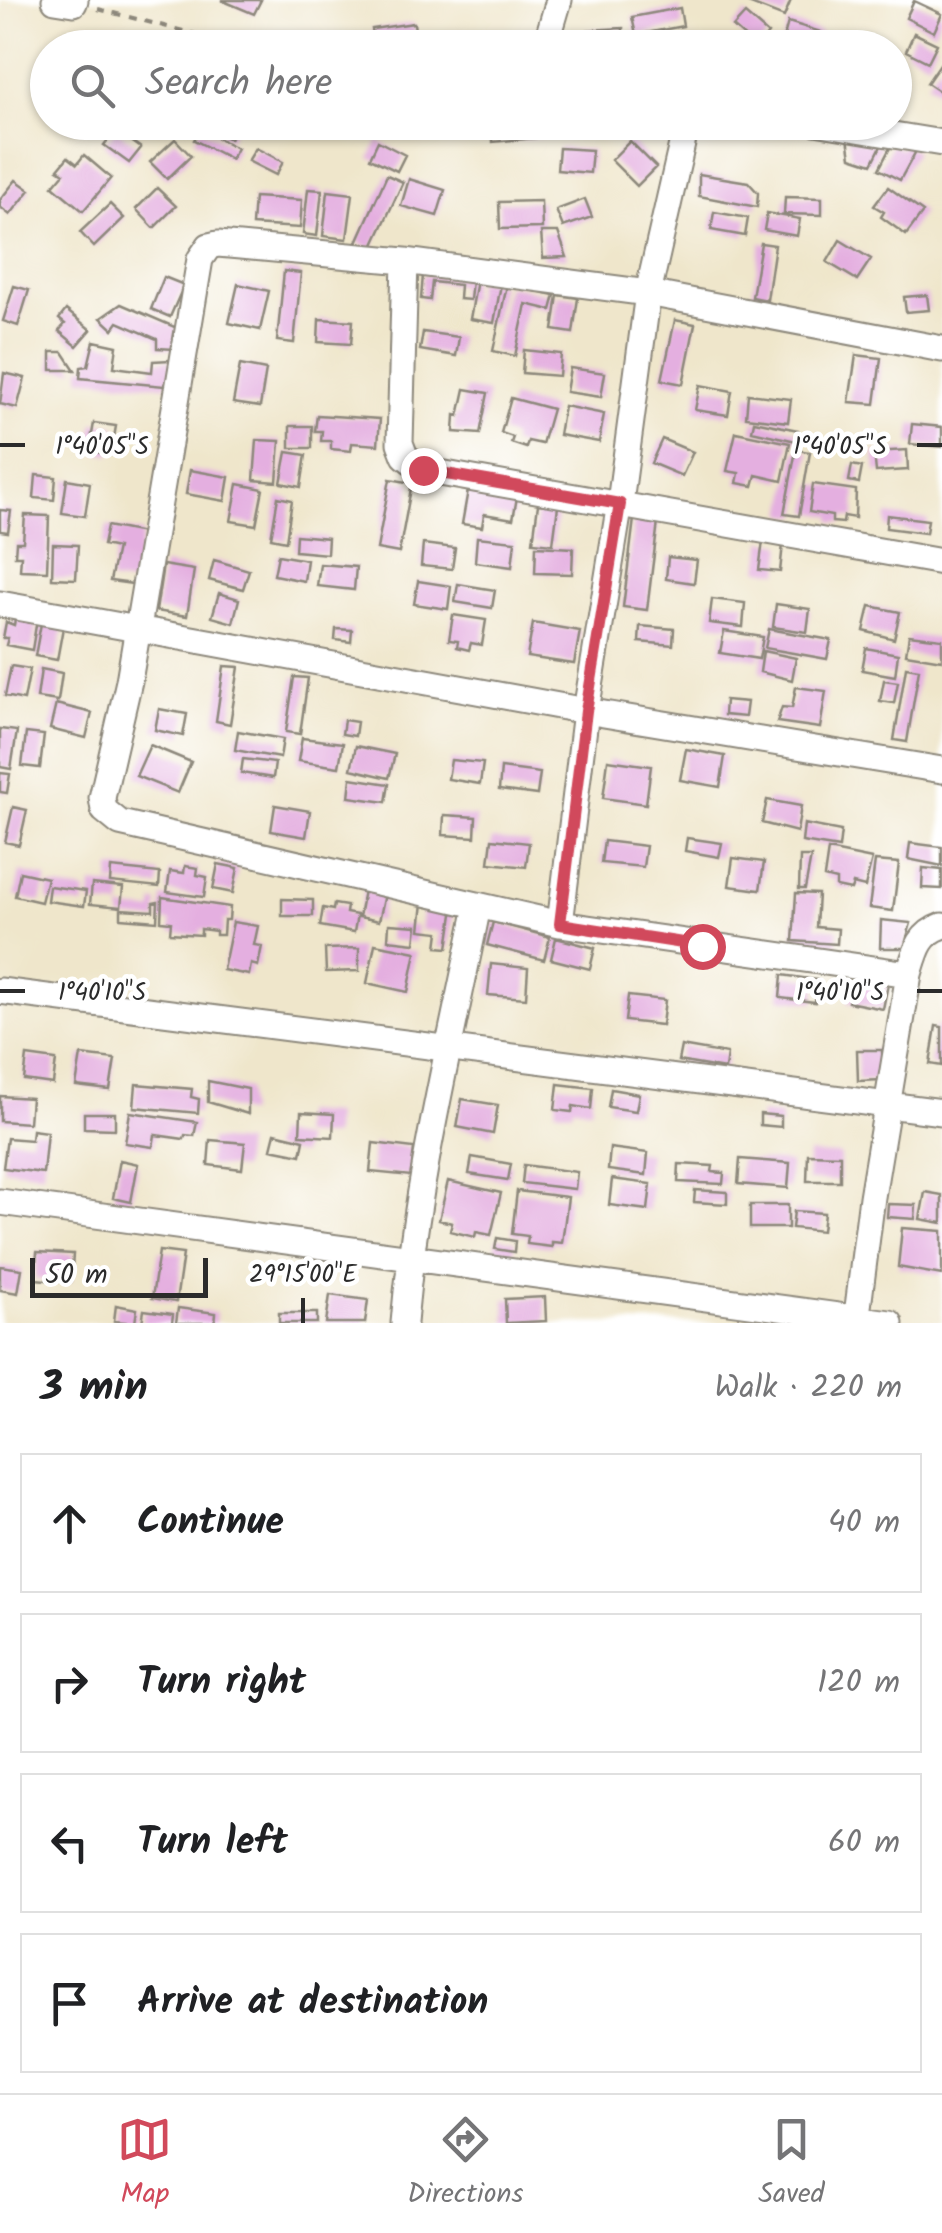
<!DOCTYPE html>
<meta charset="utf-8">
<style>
:root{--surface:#fff;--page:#f6f6f6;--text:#202124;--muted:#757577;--line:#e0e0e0;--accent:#d1495b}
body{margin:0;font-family:Kalam,sans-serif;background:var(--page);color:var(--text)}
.scale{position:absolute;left:30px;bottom:25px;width:178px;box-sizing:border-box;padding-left:10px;border:5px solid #2b2b2b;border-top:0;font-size:28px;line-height:35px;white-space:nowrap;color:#2b2b2b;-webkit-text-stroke:8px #fff;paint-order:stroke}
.stop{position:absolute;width:30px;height:30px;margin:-22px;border:8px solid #d1495b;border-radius:50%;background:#fff}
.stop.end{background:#d1495b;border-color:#fff;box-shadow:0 2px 10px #0008}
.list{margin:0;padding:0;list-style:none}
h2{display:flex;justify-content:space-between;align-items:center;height:130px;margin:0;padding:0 40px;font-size:42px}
h2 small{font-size:32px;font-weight:400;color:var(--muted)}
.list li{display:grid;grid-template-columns:65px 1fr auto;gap:30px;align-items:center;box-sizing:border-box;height:140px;margin:0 20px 20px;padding:0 20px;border:2px solid var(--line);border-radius:0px}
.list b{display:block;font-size:38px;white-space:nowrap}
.list em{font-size:32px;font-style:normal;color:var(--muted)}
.icon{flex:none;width:55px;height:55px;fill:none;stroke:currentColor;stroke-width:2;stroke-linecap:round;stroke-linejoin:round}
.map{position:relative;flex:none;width:942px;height:1323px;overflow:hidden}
.search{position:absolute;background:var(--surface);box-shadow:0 2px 8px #0004;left:30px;right:30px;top:30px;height:110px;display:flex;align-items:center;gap:25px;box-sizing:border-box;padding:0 35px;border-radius:55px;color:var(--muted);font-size:38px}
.sheet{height:770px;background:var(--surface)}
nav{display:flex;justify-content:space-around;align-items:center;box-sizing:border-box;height:140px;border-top:2px solid var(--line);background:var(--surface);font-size:28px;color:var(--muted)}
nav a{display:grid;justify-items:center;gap:5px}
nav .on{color:var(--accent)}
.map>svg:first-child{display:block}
.building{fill:#e4afe0}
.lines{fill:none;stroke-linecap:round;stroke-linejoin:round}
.minor-casing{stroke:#8d887b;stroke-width:29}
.path{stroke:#8d887b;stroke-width:4;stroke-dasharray:8 8;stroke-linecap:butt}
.minor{stroke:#fff;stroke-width:25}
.route{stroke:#d1495b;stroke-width:12}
.ticks{fill:none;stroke:#2b2b2b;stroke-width:4}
.ticks-label{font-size:25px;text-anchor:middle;fill:#2b2b2b;stroke:#fff;stroke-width:9;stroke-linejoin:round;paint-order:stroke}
</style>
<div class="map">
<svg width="942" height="1323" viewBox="0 0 942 1323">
<rect width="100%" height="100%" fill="#fff"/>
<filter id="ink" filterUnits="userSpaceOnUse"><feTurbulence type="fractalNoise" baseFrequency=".01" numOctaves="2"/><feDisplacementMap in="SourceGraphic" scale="20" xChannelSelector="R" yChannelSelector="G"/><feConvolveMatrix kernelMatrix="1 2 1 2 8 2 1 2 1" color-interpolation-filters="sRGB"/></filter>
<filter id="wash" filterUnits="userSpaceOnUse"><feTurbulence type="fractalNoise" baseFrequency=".0048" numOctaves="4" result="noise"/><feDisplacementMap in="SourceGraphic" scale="40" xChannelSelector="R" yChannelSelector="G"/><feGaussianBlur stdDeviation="2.25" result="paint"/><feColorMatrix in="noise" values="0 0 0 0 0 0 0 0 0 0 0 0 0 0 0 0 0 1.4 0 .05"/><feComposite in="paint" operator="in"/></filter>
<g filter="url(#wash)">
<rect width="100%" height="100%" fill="#efe6cb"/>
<g id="blocks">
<!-- building -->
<path class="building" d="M221 0H261L254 14Z
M749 0H791L784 17 748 3Z
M914 1 942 14 934 32 906 18Z
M680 8 683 26 636 35 632 17Z
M745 14 768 34 757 48 733 27Z
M788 22 821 32 816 48 783 40Z
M414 23 416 38 374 43 372 29Z
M623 28V48H589L588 30Z
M914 33 937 44 928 62 906 51Z
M830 35 853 48H823Z
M940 64 942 66V93L927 83Z
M197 122H238L230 139Z
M362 122H398L399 126 362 131Z
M492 122H544L545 137 493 142Z
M200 129 237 148 231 159 194 140Z
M116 130 141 148 129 163 104 145Z
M848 138 881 146 872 164 851 157Z
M175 139 191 156 167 179 150 162Z
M378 141 405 155 397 171 370 158Z
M630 141 656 167 637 186 611 160Z
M892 144 901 149 904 145 916 151 900 180 879 169Z
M256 148 283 162 276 175 248 161Z
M559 148 592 150 590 173 557 170Z
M84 155 111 178 83 211 53 186 64 173 58 169 68 157 77 164Z
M699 174 748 182 758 193 757 207 699 196Z
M387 175 403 182 372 249 357 242Z
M409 179 445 190 437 216 401 206Z
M16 180 30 190 10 215 0 207V200Z
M888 187 923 212 906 235 881 217 884 212 874 206Z
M157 188 176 206 154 228 136 209Z
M308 189 322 190 317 236 303 234Z
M328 191 353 194 347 239 323 236Z
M254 197 302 200 300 228 252 225Z
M785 197 822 198V215L784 214Z
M585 199 592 217 563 227 556 210Z
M541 201 542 228 500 229 499 202Z
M110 204 124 218 94 247 80 232Z
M714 212 748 218 745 236 711 230Z
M767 213 800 219 797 236 764 230Z
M541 232H558L567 257 543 258Z
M840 240 871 259 857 280 827 262Z
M761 243 775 245 767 300 752 297Z
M284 271 301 273 294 343 277 341Z
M423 275 472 280 470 300 459 299 460 285 432 282 430 300 421 299Z
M164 277 184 285 170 317 151 309Z
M477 280 501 284 494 323 470 319Z
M238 284 269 291 260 330 229 323Z
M507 285 555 295 551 310 526 304 515 356 493 351Z
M14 286 29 290 18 326 3 321Z
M558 295 578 298 573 333 553 330Z
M927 295 929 310 906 312 904 297Z
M121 304 177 328 175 349 157 348V339L118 322 113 329 101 318Z
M66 310 91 330 77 346 59 331 65 324 59 319Z
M319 319 353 321 351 344 318 342Z
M675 320 695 324 683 384 662 380Z
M423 332 459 337 456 356 420 350Z
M94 341 117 346 114 367 152 372 153 361 170 360 171 376 164 386 80 378 81 367 88 366Z
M524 350 561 354 559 376 522 373Z
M51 352H63L75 370H51Z
M856 355 881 358 875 404 849 402Z
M240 365 266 370 260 407 233 403Z
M570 368 605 373 601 397 566 392Z
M4 373 25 378 17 408 0 404Z
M700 385 732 391 728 415 695 410Z
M465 389 488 393 480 434 454 432 455 415 459 416Z
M748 394 791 399 788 422 746 417Z
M511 398 552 409 542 444 528 441 526 448 511 443 513 437 501 433Z
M564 406 604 414 599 442 559 435Z
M317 415 380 419 378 445 352 443 351 451 331 449V441H321L322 431H315Z
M754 421 798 430 796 441 752 431Z
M94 423 116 426 111 455 89 451Z
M912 424 942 427V447L910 444Z
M290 426H312V448H290Z
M736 432 790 443 782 481 756 475 753 486 737 483 739 473 727 471Z
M662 439 693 452 682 476 651 463Z
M257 440 280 441 277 482 254 480Z
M796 450 810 452 799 516 784 514Z
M907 450 908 470 876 472 874 452Z
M287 452 306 455 301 487 281 483Z
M852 465 862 467 859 483 849 481Z
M190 470 229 477 225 501 186 494Z
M36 475 56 477 54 500 34 498Z
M67 479 90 483 85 516 62 513Z
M390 479 412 483 399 553 377 549Z
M238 484 263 489 256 525 231 521Z
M813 484 856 490 855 518 844 516 843 523 832 522V516L809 512Z
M468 490 517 497 513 519 484 514 482 527 462 524Z
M278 497 292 500 286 541 271 538Z
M538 504 558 506 553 544 533 542Z
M0 510 11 511 8 532 0 531Z
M25 515 49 516 47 571 20 570 21 556H15L16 542H23Z
M887 515 928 520 926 533 886 528Z
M634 519 658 522 647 610 623 607Z
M107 526 143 533 133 584 110 581 117 548 103 545Z
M296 535 328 538 327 554 295 551Z
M477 537 515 541 512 567 475 562Z
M763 541 783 544 780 572 759 570Z
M53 544 78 545 76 579 52 578Z
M423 544 455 548 452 569 421 566Z
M536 546 573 548 572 574 535 573Z
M278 555 307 560 304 581 274 575Z
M668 557 697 560 694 583 666 579Z
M214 560 249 570 243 589 209 580Z
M320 564 356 567 354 590 317 586Z
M163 565 194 570 187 616 156 611Z
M418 581 451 586 448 609 414 604Z
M458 584 495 590 492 608 455 602Z
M219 593 239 599 233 623 212 617Z
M712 599 745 603 743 627 709 623Z
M776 604 810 609 807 632 773 627Z
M870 606 900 612 894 639 864 631Z
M16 614 37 619 32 650 6 645 8 638H3L6 622 14 625Z
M453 615 486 620 482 645 471 643 469 650 457 647 458 641 449 640Z
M42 618 64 622 57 660 35 656Z
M533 623 580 631 574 664 527 657Z
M640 626 674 629 673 645 639 642Z
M336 629 352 630 351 642 335 640Z
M769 629 831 640 827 659 765 648Z
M724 631 763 637 759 659 720 653Z
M909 635 942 639V660L906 654Z
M866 648 898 654 895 676 862 670Z
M763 651 796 658 792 680 760 672Z
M11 666 30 669 24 700 5 696Z
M224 666 239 667 230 724 216 721Z
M906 667 919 669 907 742 894 740Z
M41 669 62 673 58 701 37 698Z
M294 677 308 678 300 734 286 732Z
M884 680 898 682 894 703 880 701Z
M796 687 826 691 820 728 777 722 782 707 792 708Z
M725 700 747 702 745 717 724 715Z
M56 704 92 713 86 738 50 729Z
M159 709 187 714 183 736 155 730Z
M344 720 357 722 355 736 342 734Z
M0 729 17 731 11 769 0 767Z
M238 731 283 739 280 758 235 750Z
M26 733 44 735 40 768 22 766Z
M302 738 343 743 339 767 298 761Z
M150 745 191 762 178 793 136 776Z
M356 746 395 754 389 778 351 769Z
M686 749 725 756 720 787 680 780Z
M243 759 275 763 273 778 241 773Z
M451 760 483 763 480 784 448 779Z
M608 760 651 766 646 804 603 798Z
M501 768 540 773 537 795 499 790Z
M0 773 10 774 7 793 0 792Z
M351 778 389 784 386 802 349 797Z
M767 800 801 806 797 832 762 823Z
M275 805 310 811 306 837 271 831Z
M13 807 27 810 19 845 5 842Z
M444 815 476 817 475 837 443 835Z
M804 824 841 831 839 848 802 842Z
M687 838 722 843 719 857 685 851Z
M492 839 529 843 526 867 489 863Z
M604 841 646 846 643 867 601 863Z
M910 843 942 847V866L908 859Z
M828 850 872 859 865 887 853 884 851 890 836 887V880L824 877Z
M800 857H811L805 889H799Z
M733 858 764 862 760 890 729 886Z
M875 861 899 863 893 911 869 908Z
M218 864 238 868 233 893 213 889Z
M185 866 198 868 197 875 207 877 204 897 167 892 170 871 184 873Z
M111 868 160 873 159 887 110 882Z
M923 868 942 870V889L922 888Z
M20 872 47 878 41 902 15 896Z
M92 884 123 887 121 907 90 904Z
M49 886 86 891 84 906 47 901Z
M364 890 385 894 379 921 359 917Z
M796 893 818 894 816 927 838 929 837 944 793 941Z
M162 897 230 907 229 920H224L223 935H216V931L201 929V935L170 933 171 922 161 921Z
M282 899 313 900V916H282Z
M158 902 157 921 121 918V909L153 911V903Z
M423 903 454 907 448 948 437 947 439 932 420 930Z
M334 904 347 906 346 913 357 915 354 932 320 926 323 908 333 910Z
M881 920 911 923 904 948H880Z
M233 922 258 926 254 945 262 946 258 966 251 964 249 975 223 970Z
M493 922 550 937 544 960 487 945Z
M389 924 417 926 415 943 388 940Z
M556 938 595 948 590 969 551 959Z
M375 944 416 952 408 992 367 983Z
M359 948V971L326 972 325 949Z
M491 964 528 968 526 998 488 995Z
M782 975 817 980 815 1002 780 998Z
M853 977 888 984 883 1009 848 1002Z
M628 996 665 1000 662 1025 625 1021Z
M936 1026 942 1027V1066L930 1064Z
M681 1046 727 1054 725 1069 678 1061Z
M857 1050H882L883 1080 858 1081Z
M81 1055 115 1059 110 1090 76 1086Z
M27 1056 56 1060 53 1084 24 1080Z
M208 1081 248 1089V1114L208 1102Z
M136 1084 192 1089 191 1097 199 1099 198 1113 134 1107Z
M558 1084 593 1088 591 1109 573 1106 572 1112 555 1110Z
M611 1089 639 1094 636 1111 608 1107Z
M0 1096 31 1098 29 1123 0 1121Z
M462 1099 498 1105 493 1134 457 1127Z
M130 1112 197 1122 194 1136 185 1135 184 1139 155 1135 153 1147 125 1143Z
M301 1112 334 1114 333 1137 300 1135Z
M84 1113H115V1129L84 1128Z
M760 1114 781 1116V1127L760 1125Z
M32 1130 47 1132 43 1173 3 1168 7 1138 31 1140Z
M275 1133 304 1140 301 1155 271 1149Z
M210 1140 245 1143 242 1169 208 1165Z
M373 1143 414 1148 411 1176 370 1172Z
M610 1148 648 1153 646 1175 608 1170Z
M808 1154 840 1155V1181H807Z
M472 1157 511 1164 508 1180 469 1174Z
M740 1159 790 1163 788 1188 738 1184Z
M120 1160 138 1164 131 1202 113 1198Z
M679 1164 713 1166 712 1172 724 1173 723 1184 678 1182Z
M524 1165 577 1172 575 1189 522 1183Z
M612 1179 651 1184 648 1210 609 1205Z
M448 1181 501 1193 491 1235 476 1232 475 1237 450 1231 452 1223 439 1220Z
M695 1190 727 1192V1204L694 1202Z
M517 1191 568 1197 562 1243 552 1242V1247L527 1244 528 1236 512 1234Z
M925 1192 942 1195V1223L920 1219Z
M888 1204 916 1205 915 1219 887 1217Z
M750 1205H788V1228H750Z
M794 1211 824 1213 822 1231 792 1228Z
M902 1228 942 1231V1275L898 1267Z
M497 1238 515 1241 514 1252 495 1249Z
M159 1251 183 1254 176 1302 152 1298Z
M37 1252 73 1254 71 1282 35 1279Z
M0 1266 22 1269 18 1293 0 1290Z
M330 1295 368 1300 365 1323H326Z
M545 1297 546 1321 506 1323 505 1299Z
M116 1305 137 1309 135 1323 114 1321Z
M178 1308 216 1313 215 1323H176Z
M144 1310 173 1314 172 1323H142Z
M279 1313H317V1323H279Z"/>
</g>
</g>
<g filter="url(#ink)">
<use href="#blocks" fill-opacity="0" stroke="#8d887b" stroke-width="2.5"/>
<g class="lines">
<defs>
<path id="minor" d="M55 0 74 3 75 0
M545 48 559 0
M815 122 942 143
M405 261 400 443 405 456 423 470 942 562
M0 604 586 711 942 770
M560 924 586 711 620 503 648 293 687 122
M909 974 560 924 120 823 104 810 102 798 129 681 200 259 209 246 218 244 405 261 648 293 942 349
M0 991 942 1112
M0 1202 890 1323
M404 1323C416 1182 450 1045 478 906
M856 1323 872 1197 909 974C916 951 919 934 942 926"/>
</defs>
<!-- minor casing -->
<use href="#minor" class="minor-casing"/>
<!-- path -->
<path class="path" d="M98 9 249 48"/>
<!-- minor -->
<use href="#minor" class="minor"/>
</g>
</g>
<g class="lines" filter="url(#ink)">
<!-- route -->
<path class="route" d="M423 470 620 504 586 711 560 924 702 946"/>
</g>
<!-- ticks -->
<path class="ticks" d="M0 445H25M917 445H942M0 991H25M917 991H942M303 1298V1323"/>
<g class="ticks-label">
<text x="102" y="454">1°40'05"S</text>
<text x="840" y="454">1°40'05"S</text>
<text x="102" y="1000">1°40'10"S</text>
<text x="840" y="1000">1°40'10"S</text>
<text x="303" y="1282">29°15'00"E</text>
</g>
</svg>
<div class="scale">50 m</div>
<div class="stop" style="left:702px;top:946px"></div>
<div class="stop end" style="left:423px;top:470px"></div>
<div class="search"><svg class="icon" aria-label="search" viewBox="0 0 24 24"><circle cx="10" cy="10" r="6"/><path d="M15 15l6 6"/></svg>Search here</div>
</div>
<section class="sheet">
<h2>3 min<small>Walk · 220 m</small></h2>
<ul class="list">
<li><svg class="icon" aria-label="ahead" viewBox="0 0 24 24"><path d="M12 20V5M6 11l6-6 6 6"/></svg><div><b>Continue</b></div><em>40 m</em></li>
<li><svg class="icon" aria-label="right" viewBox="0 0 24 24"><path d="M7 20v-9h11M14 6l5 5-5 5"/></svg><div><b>Turn right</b></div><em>120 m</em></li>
<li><svg class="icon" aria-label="left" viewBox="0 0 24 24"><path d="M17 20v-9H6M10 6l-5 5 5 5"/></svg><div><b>Turn left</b></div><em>60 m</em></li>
<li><svg class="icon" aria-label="arrive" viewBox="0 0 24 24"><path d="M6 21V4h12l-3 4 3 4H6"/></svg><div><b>Arrive at destination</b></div></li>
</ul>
</section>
<nav>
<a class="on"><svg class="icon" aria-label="map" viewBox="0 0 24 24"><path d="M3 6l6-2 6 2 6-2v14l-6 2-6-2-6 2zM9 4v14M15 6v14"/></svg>Map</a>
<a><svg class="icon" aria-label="directions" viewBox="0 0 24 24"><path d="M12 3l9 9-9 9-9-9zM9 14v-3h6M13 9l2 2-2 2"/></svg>Directions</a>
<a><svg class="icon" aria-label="saved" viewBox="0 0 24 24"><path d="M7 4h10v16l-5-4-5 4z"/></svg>Saved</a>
</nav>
